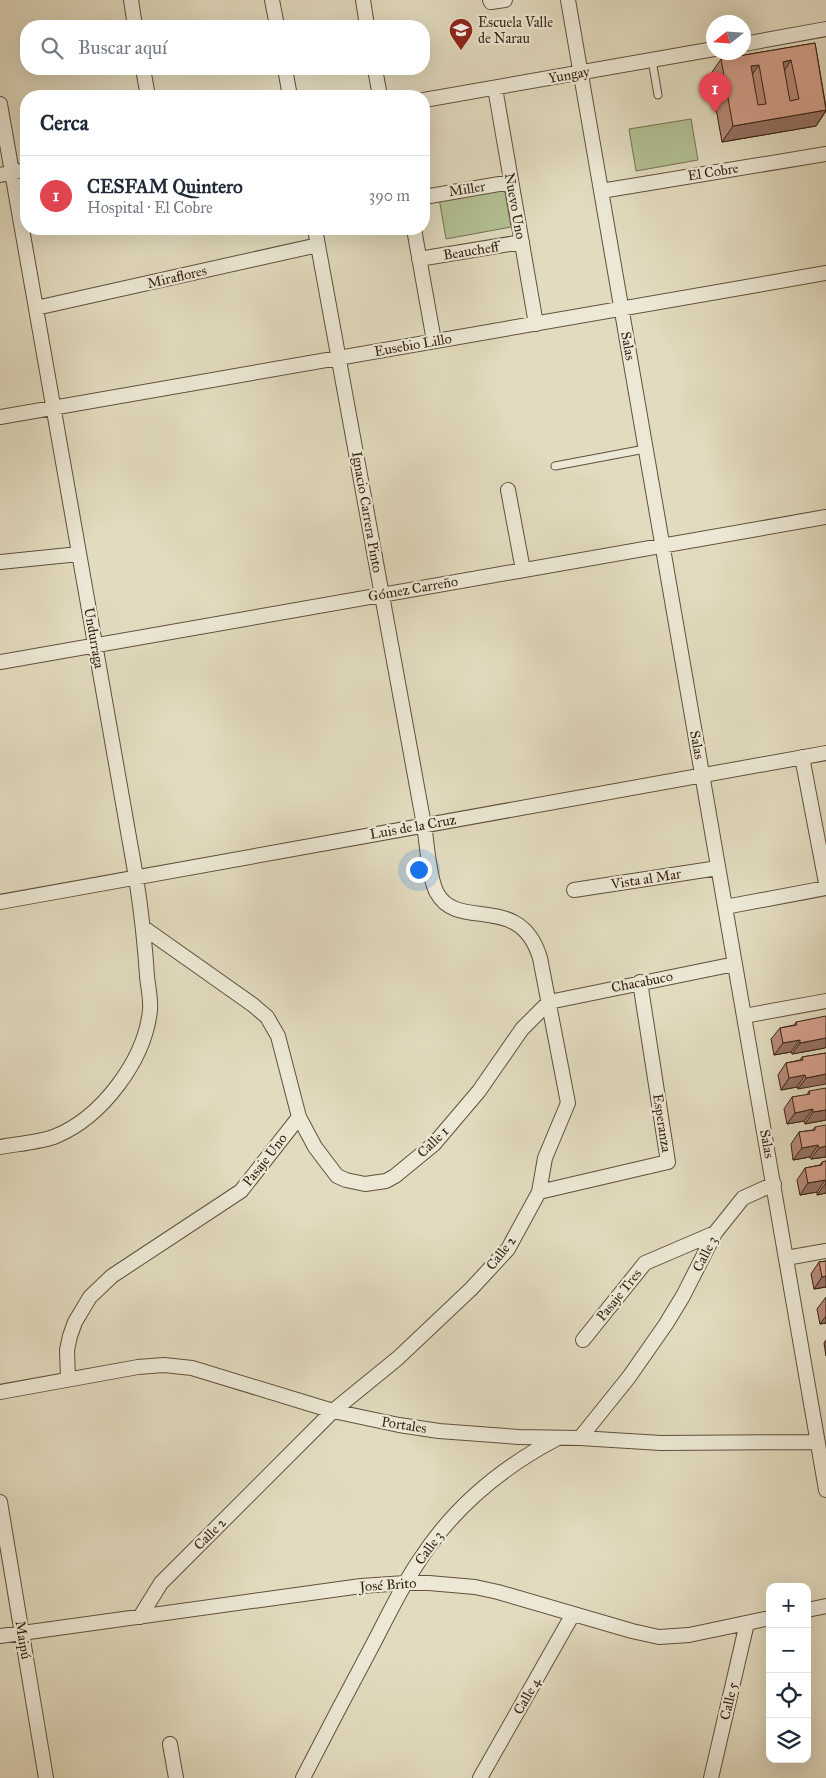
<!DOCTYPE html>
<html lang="es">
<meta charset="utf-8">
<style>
:root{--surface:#fff;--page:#f6f6f7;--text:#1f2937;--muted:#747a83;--line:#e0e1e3;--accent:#0f766e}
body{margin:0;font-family:"IM FELL Great Primer",serif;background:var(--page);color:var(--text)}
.controls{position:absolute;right:15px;bottom:15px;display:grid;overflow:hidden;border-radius:10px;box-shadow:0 5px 20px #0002}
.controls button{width:45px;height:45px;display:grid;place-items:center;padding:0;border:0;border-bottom:1px solid var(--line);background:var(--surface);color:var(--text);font:25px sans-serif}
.compass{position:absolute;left:706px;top:15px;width:45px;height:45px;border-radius:50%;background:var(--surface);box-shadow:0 5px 20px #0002;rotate:253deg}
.you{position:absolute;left:418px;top:869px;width:18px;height:18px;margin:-12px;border:4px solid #fff;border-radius:50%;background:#1a73e8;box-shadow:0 0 0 8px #1a73e833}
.badge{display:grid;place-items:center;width:32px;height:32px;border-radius:50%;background:var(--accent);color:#fff;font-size:16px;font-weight:700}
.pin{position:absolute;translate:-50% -41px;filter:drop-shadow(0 1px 2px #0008)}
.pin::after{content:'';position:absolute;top:26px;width:18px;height:15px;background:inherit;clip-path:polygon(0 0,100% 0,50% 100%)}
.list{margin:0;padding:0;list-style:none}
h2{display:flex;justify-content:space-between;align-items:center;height:65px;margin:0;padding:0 20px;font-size:21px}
h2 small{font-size:16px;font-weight:400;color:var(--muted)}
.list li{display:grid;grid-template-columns:32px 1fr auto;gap:15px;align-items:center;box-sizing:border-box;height:80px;padding:0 20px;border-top:1px solid var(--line)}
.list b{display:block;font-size:19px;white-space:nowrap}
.list p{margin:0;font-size:16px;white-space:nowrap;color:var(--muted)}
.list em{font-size:16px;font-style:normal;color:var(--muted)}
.icon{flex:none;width:28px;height:28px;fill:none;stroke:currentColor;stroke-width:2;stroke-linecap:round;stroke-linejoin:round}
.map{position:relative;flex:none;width:826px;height:1778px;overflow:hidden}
.search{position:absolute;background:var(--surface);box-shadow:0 5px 20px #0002;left:20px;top:20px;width:410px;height:55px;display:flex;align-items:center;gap:12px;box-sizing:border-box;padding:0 18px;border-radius:20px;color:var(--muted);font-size:19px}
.panel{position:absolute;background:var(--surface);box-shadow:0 5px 20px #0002;left:20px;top:90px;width:410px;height:145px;border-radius:20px}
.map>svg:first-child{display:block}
.green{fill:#b2c093;stroke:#747152}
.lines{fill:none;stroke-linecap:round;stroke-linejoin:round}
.service-casing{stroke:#61503c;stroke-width:9}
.minor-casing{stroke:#61503c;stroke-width:16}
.service{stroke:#ece8d5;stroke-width:7}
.minor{stroke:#ece8d5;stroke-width:14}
.wall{fill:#b78a79;stroke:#362211}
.shaded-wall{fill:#957163;stroke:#362211}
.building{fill:#d5a18d;stroke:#362211;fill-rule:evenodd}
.labels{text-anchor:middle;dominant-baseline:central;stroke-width:4.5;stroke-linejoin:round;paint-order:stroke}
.poi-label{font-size:14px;fill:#362211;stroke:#ece8d5;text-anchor:start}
.street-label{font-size:14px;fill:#362211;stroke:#ece8d5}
</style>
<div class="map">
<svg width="826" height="1778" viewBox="0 0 826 1778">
<rect width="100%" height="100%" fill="#e2dbbf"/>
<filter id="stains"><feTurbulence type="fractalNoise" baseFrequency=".004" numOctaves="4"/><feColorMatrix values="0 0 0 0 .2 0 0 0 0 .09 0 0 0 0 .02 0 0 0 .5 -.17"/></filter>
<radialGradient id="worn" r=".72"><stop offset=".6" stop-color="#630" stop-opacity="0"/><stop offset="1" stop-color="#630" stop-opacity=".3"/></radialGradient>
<!-- green -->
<path class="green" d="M691 119 698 160 636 171 629 129Z
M504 187 511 227 446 239 439 198Z"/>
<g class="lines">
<defs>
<path id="service" d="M652 60 658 95
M555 466 645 449"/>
<path id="minor" d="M131 0 135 26
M272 0 277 26
M363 0 367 26
M490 0 491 2 505 0
M568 0 826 1490
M744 44 826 29
M143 69 148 96
M285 69 290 96
M375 69 380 96
M495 88 536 324
M424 100 714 49
M0 104 136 877C141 910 145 943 147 976 148 987 151 999 150 1010 145 1060 102 1117 56 1136 42 1142 16 1144 0 1147
M0 175 26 170
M601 191 826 154
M424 197 511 182
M414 229 434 341
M419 259 522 242
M36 308 318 245
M0 417 826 273
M508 490 523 570
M0 562 79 554
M0 662 826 517
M802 757 826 883
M574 890 718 868
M0 902 826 753
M725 907 826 888
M144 928 253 1005 267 1017 278 1036 299 1117 315 1147 337 1176 346 1180 365 1184 386 1181 395 1176 434 1144 479 1091 522 1029 549 1002
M549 1002 735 964
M744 1016 826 1001
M539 1192 668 1162 640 982
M786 1258 826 1251
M583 1340 645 1263 715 1233
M68 1379 67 1350 70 1336 75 1322 90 1297 112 1276 241 1191 299 1117
M0 1392 138 1367 164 1365 192 1368 333 1411 399 1425 439 1431 519 1437 580 1438 661 1443 818 1442
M580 1438 629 1377 666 1324 683 1296 715 1233 743 1198 774 1184
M0 1502 46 1778
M807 1610 826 1606
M140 1617 161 1583 333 1411 398 1358 471 1289 508 1249 539 1192 545 1158 568 1103 540 958C520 891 458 932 437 893 429 879 427 843 424 825L315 229
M0 1636 361 1586 405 1583H429L475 1587 498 1592 632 1631 659 1637 689 1635 770 1618
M170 1744 176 1778
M303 1778C325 1735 347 1693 370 1650 386 1620 400 1589 419 1561 453 1508 501 1468 556 1439
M480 1778 573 1614
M711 1778 747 1623"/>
</defs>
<!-- service casing -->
<use href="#service" class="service-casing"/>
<!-- minor casing -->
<use href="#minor" class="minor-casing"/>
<!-- service -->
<use href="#service" class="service"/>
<!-- minor -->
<use href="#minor" class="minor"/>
</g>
<!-- wall -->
<path class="wall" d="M815 43 826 107V111L816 126 722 142 710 75 721 59Z
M796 1022 825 1048 792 1054 791 1052 774 1055 771 1039 780 1028 794 1025Z
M826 1053 798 1089 797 1087 781 1090 778 1075 786 1063 800 1060 802 1057Z
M809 1091 826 1120 805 1124 804 1121 787 1124 784 1109 792 1097 807 1095Z
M815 1127 826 1157 811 1159 810 1157 793 1160 791 1144 799 1132 813 1130Z
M826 1161V1193L817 1195V1192L800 1195 797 1180 805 1168 820 1165 822 1162Z
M826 1261V1287L814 1289 811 1274 819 1262Z
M826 1297V1323L820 1324 817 1309Z
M826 1340V1356L824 1343Z"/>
<!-- shaded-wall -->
<path class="shaded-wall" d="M791 60 781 76 783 62Z
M759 65 748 80 751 66Z
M826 110 816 126 722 142 733 126Z
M826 1038V1047L825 1048 792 1054 800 1043Z
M800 1040 791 1052 774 1055 783 1043Z
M826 1074V1084L798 1089 806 1078Z
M805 1075 797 1087 781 1090 789 1078Z
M813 1109 804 1121 787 1124 795 1113Z
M826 1110V1120L805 1124 813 1112Z
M818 1145 810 1157 793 1160 802 1148Z
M826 1146V1157L811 1159 819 1148Z
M825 1180 817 1192 800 1195 808 1183Z
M826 1183V1193L817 1195Z
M826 1276V1287L814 1289 822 1277Z
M826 1316V1323L820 1324Z"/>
<!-- building -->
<path class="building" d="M815 43 826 110 733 126 721 59ZM791 60 799 99 790 101 783 62ZM759 65 766 104 758 105 751 66Z
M826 1016V1038L800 1043V1040L783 1043 780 1028 797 1025 796 1022Z
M826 1053V1074L806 1078 805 1075 789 1078 786 1063 803 1060 802 1057Z
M826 1088V1110L813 1112V1109L795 1113 792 1097 810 1094 809 1091Z
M826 1125V1146L819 1148 818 1145 802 1148 799 1132 815 1130V1127Z
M826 1161V1183L825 1180 808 1183 805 1168 822 1165V1162Z
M826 1261V1276L822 1277 819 1262Z"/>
<!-- icons -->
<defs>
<symbol id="school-pin" viewBox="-11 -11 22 30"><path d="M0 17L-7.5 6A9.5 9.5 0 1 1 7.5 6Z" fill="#8f2418" stroke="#ece8d5"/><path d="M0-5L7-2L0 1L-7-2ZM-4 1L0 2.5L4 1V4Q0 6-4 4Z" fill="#fff"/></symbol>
</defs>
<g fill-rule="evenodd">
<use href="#school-pin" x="447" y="16" width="28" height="38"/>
</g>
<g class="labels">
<!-- poi labels -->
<g class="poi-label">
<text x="478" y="22">Escuela Valle<tspan x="478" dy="16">de Narau</tspan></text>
</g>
<!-- street labels -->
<g class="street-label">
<text transform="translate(569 75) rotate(-10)">Yungay</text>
<text transform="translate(713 172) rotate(-9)">El Cobre</text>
<text transform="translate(467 189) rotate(-9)">Miller</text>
<text transform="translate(515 206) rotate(80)">Nuevo Uno</text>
<text transform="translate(471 251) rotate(-9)">Beaucheff</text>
<text transform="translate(177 277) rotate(-13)">Miraflores</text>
<text transform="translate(413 345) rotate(-10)">Eusebio Lillo</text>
<text transform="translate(628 346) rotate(80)">Salas</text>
<text transform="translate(367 512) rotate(80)">Ignacio Carrera Pinto</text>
<text transform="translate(413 589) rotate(-10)">Gómez Carreño</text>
<text transform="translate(94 638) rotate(80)">Undurraga</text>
<text transform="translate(697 745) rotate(80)">Salas</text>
<text transform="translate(413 827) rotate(-10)">Luis de la Cruz</text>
<text transform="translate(646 879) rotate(-9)">Vista al Mar</text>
<text transform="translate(642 982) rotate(-11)">Chacabuco</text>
<text transform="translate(662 1123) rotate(81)">Esperanza</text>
<text transform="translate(433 1142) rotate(-44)">Calle 1</text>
<text transform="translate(767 1144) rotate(80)">Salas</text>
<text transform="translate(265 1160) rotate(-52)">Pasaje Uno</text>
<text transform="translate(501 1253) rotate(-52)">Calle 2</text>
<text transform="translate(705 1254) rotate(-63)">Calle 3</text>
<text transform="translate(619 1295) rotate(-51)">Pasaje Tres</text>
<text transform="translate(404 1425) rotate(9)">Portales</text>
<text transform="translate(210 1534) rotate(-45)">Calle 2</text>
<text transform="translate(429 1548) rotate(-54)">Calle 3</text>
<text transform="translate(388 1585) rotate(-4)">José Brito</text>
<text transform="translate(23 1640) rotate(81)">Maipú</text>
<text transform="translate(527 1696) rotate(-60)">Calle 4</text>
<text transform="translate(729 1701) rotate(-77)">Calle 5</text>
</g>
</g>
<rect width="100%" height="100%" filter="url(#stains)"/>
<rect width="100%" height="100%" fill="url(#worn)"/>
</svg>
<div class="controls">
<button>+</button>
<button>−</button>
<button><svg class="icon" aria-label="locate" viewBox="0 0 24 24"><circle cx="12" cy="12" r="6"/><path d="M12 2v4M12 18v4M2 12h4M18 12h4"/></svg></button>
<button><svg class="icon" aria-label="layers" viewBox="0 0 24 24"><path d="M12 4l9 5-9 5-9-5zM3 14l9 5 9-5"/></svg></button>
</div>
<svg class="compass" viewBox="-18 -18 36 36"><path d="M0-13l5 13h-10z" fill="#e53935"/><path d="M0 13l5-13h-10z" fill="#747a83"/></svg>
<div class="you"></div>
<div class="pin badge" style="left:715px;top:113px;background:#e0444e">1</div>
<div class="search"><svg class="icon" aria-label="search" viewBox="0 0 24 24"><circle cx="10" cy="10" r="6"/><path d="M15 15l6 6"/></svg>Buscar aquí</div>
<section class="panel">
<h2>Cerca<small></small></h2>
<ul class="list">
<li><span class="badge" style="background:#e0444e">1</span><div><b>CESFAM Quintero</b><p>Hospital · El Cobre</p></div><em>390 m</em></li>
</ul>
</section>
</div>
